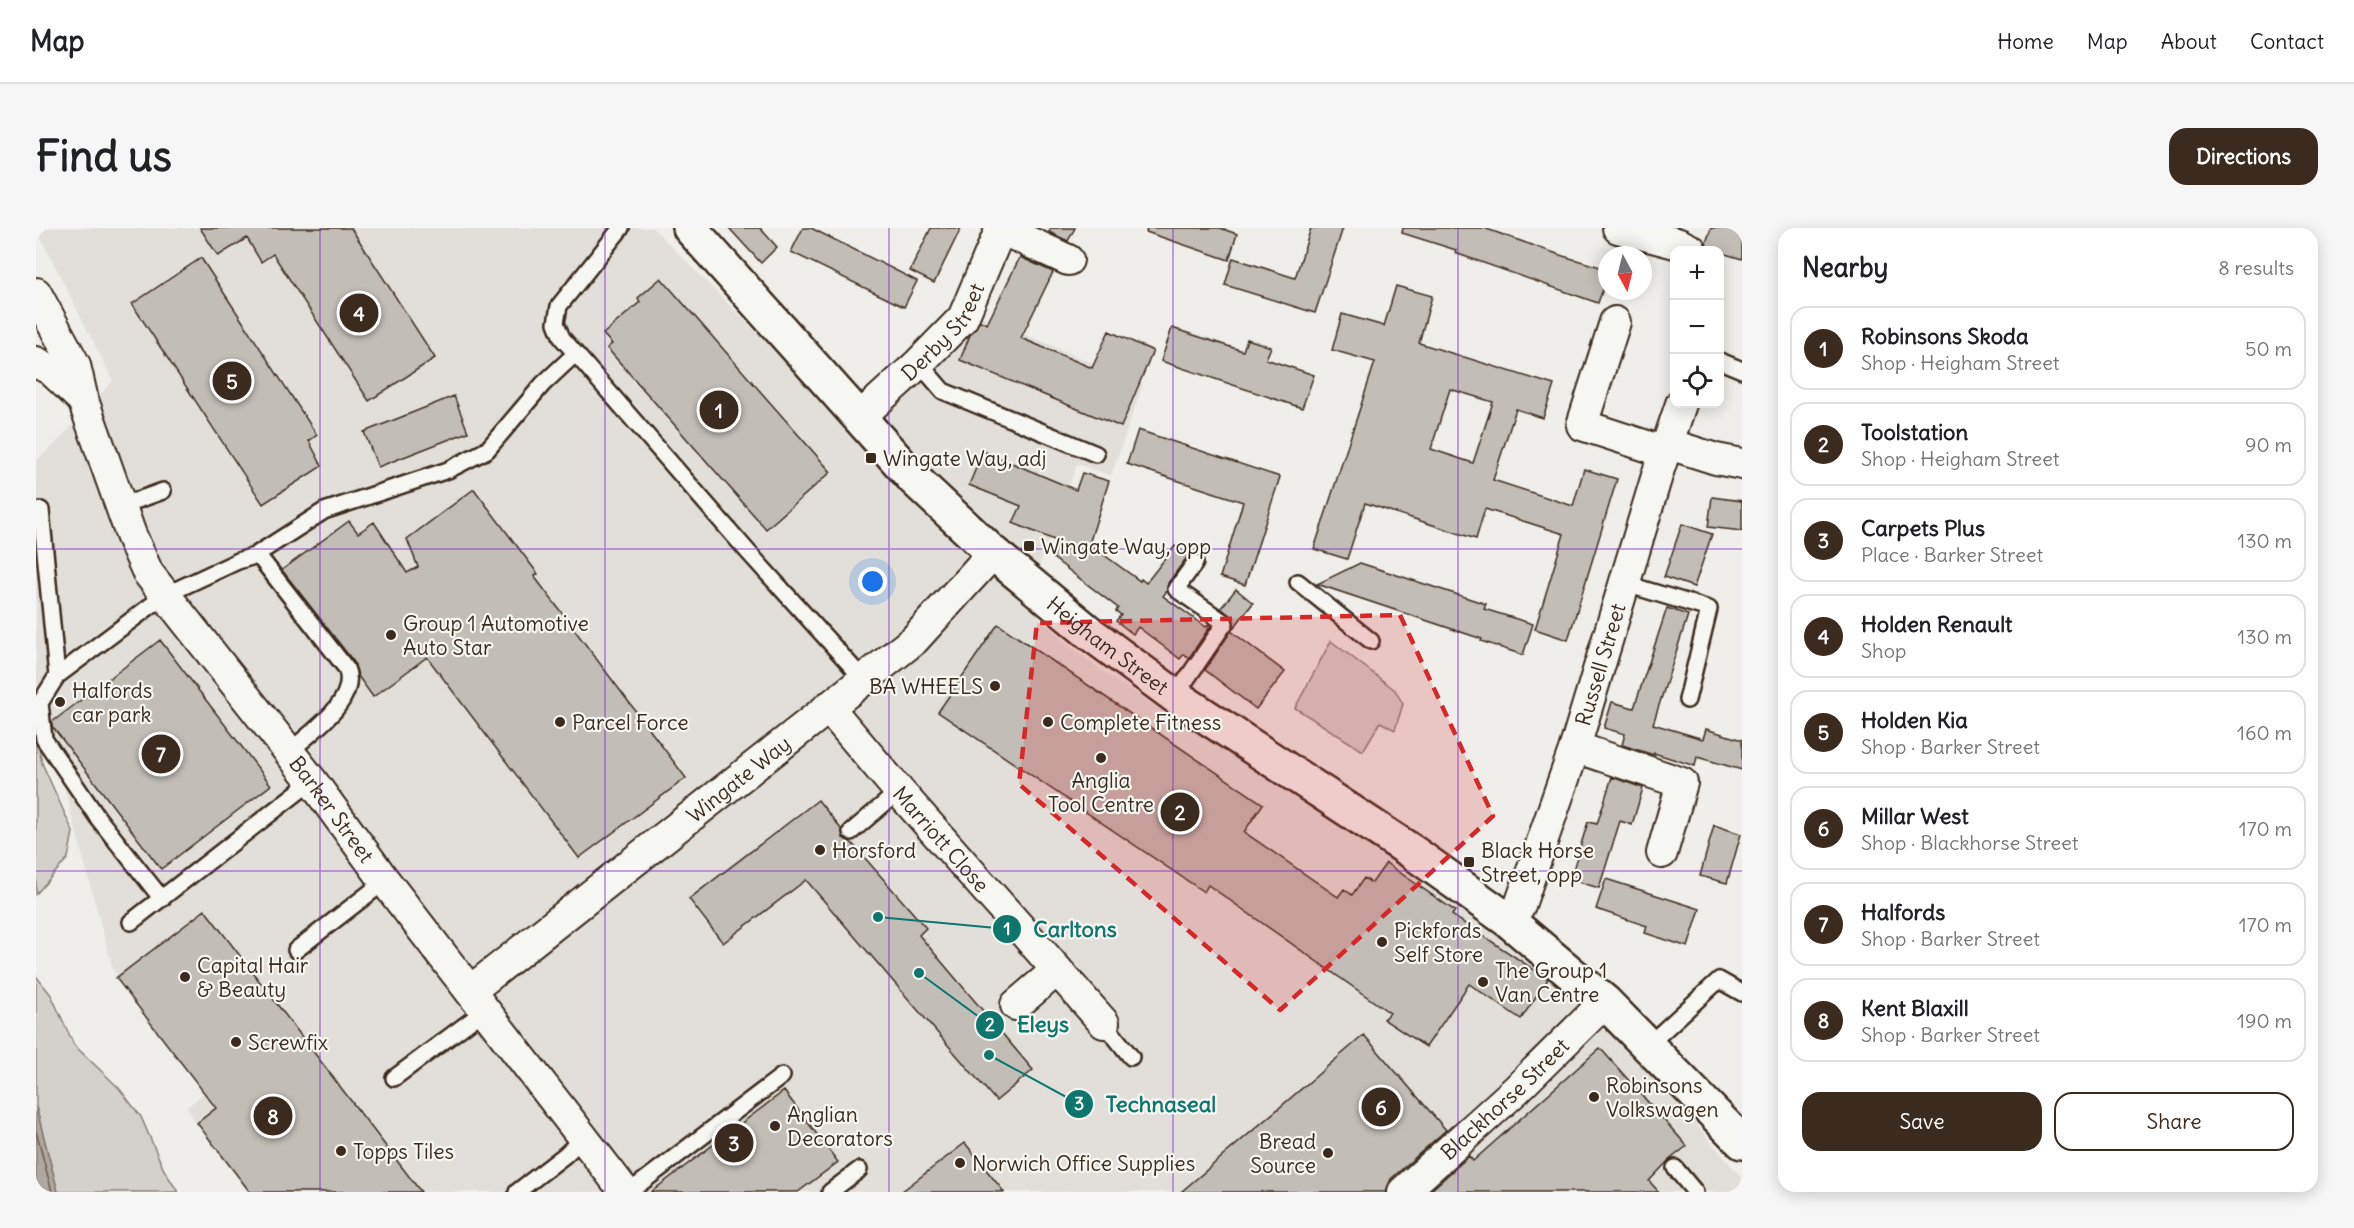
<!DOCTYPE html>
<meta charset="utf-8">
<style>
:root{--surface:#fff;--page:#f6f6f6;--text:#202124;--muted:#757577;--line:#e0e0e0;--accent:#3b2a1e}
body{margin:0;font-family:Delius,sans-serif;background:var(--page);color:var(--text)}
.controls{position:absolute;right:18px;top:18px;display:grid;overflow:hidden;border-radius:12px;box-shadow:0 3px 15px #0003}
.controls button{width:54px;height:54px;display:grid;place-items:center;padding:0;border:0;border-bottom:2px solid var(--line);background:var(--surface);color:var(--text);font:30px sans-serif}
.compass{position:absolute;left:1562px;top:18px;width:54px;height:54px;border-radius:50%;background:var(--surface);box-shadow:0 3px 15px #0003;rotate:173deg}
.you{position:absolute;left:837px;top:354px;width:21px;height:21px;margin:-15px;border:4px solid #fff;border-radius:50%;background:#1a73e8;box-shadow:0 0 0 9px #1a73e833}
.badge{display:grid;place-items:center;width:39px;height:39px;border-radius:50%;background:var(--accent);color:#fff;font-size:20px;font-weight:700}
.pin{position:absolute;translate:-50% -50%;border:3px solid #fff;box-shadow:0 2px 6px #0006}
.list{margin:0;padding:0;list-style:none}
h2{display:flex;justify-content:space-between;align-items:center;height:78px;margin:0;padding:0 24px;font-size:26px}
h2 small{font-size:20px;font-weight:400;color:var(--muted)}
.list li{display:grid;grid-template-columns:39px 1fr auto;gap:18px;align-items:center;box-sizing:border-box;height:84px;margin:0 12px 12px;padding:0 12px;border:2px solid var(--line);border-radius:18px}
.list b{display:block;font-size:22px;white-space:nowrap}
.list p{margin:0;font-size:20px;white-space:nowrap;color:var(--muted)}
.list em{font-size:20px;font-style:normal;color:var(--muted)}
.actions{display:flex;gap:12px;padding:18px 24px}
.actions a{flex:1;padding:14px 0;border:2px solid var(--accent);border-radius:18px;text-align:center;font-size:21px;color:var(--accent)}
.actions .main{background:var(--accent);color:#fff}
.icon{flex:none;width:33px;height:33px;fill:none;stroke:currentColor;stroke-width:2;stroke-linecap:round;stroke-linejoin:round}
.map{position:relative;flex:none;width:1706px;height:964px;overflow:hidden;border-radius:18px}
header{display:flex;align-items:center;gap:36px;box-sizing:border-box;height:84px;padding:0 30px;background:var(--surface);border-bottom:2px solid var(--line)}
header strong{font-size:28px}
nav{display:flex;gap:33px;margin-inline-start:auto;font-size:21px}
.intro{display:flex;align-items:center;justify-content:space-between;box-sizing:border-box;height:144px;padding:0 36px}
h1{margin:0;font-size:42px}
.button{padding:15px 27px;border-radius:18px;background:var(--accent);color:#fff;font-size:21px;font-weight:700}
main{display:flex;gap:36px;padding:0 36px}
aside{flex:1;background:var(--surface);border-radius:18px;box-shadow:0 3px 15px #0003}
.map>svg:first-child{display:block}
.built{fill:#e2dfdb}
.green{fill:#d4d1cc;stroke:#887e75;stroke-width:1.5}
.water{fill:#afa8a1;stroke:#81766d;stroke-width:1.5}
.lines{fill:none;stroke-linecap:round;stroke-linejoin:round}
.shore{stroke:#695c52;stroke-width:1.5}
.building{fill:#c2bdb7;stroke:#3b2a1e;stroke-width:1.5;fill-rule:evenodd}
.service-casing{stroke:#3b2a1e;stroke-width:20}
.minor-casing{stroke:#3b2a1e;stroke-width:34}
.tertiary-casing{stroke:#3b2a1e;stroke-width:38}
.service{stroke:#f6f6f2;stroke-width:15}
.minor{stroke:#f6f6f2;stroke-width:30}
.tertiary{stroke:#f6f6f2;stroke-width:33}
.marked{fill:#d62828;fill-opacity:0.2;stroke:#d62828;stroke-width:4.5;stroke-dasharray:12 8;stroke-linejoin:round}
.grid{fill:none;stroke:#7b2cbf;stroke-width:1.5;stroke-opacity:0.55}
.poi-dot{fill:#3b2a1e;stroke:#f6f6f2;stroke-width:2}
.labels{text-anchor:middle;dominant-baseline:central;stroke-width:4.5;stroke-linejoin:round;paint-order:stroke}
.street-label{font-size:21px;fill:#3b2a1e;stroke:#f6f6f2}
.poi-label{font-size:21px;fill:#3b2a1e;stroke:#f6f6f2;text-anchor:start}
.leader{fill:none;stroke:#0f766e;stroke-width:2}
.callout-dot{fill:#0f766e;stroke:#f6f6f2;stroke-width:2}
.mark-label{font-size:18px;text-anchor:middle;font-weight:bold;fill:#fff}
.callout-label{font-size:22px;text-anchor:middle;font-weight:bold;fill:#0f766e;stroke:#f6f6f2;stroke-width:4.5;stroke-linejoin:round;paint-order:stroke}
</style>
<header>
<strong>Map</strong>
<nav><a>Home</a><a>Map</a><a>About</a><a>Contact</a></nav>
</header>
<div class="intro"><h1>Find us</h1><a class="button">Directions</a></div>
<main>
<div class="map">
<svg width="1706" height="964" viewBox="0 0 1706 964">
<rect width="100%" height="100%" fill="#efeeea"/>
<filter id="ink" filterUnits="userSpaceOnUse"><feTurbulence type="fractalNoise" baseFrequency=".0167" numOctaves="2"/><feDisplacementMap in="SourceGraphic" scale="12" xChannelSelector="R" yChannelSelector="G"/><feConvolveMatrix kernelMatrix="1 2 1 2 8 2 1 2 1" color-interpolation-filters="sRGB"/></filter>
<g filter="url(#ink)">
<!-- built -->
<path class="built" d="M0 0H617L769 153 818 208 849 180 936 84 1107 156 1075 248 1041 236 989 375 1028 414 1077 451 1245 557 1401 660 1530 762 1589 814 1706 950V964H212L160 895 151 879 168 865 77 742 0 453V233L19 216 77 153Z"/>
<!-- green -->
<path class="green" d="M1295 413 1359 462 1367 476 1359 502 1344 494 1327 523 1259 480Z
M0 506 6 535 37 604 32 630 0 666Z
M0 748 15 767 38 817 83 860 105 889 128 942 142 964H22L0 879Z"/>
<!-- water -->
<path class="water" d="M0 879 22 964H0Z"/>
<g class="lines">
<!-- shore -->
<path class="shore" d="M0 903 16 964"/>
</g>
<!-- building -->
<path class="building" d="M164 0H315L399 130 333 173 237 26 225 34 211 10 182 28Z
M693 0H724L741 19 725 35Z
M767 0H775L881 53 868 79 755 24Z
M895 0H925L898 55 874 43Z
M1015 0H1039L1032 13 1013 4Z
M1111 0H1184L1201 6 1193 32 1110 4Z
M1275 0H1307L1279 85 1189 57 1197 30 1259 50Z
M1367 0H1448L1527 28 1571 41V49L1562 75 1419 25 1420 22 1366 5Z
M1675 0H1706V31L1672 21 1670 15Z
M984 29 1017 44 985 110 1056 140 1073 103 1117 123 1085 199 924 132 934 107 944 93 951 96Z
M165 30 281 207 273 213 286 238 227 276 96 76Z
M625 50 795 244 730 301 571 120 576 116 567 106 604 74 602 70Z
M1360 58 1396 68 1383 115 1518 157 1507 190 1480 181 1457 252 1537 278 1548 241 1581 251 1532 412 1499 401 1528 306 1449 281 1440 311 1329 275 1311 331 1278 321 1339 134 1296 122 1306 86 1348 98ZM1414 161 1457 174 1437 235 1395 221Z
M1136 100 1207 123 1211 111 1235 119 1230 131 1278 147 1266 180 1125 133Z
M418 168 432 204 342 239 328 204Z
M1102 202 1244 249 1209 357 1184 349 1207 274 1091 236Z
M947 223 1040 262 1046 245 1073 253 1053 316 1104 353 1105 351 1110 355 1139 318 1152 328 1132 355 1131 363 1127 368 1170 399 1173 396 1175 397 1153 430 1148 426 1144 431 1102 399 1097 406 1080 393 1085 387 1080 383 1082 380 1017 330 1023 314 977 295 985 278 933 257Z
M438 261 502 346 498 348 650 550 543 630 391 429 337 469 322 448 318 434 246 342 313 293 322 305 338 294 371 345 382 339 371 311Z
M1676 269 1706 273V303L1672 299Z
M1646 296 1676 306 1658 359 1628 349Z
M1324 335 1450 376 1448 381 1497 396 1487 427 1445 413 1446 411 1281 356Z
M1200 361 1217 375 1197 401V390L1185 380Z
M1631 380 1652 387 1617 496 1667 511 1670 501 1706 512V542L1661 529 1659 538 1618 525V527L1586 517 1589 506 1568 500 1576 474 1598 480Z
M962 396 1227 576 1208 604 1302 669 1308 661 1316 667 1328 650 1336 655 1350 635 1419 683 1416 687 1512 751 1485 791 1433 756 1390 819 1347 791 1354 785 1172 657 1168 664 902 484Z
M1195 403 1249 444 1220 481 1169 442Z
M124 412 235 557 125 641 16 498V494Z
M1576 549 1607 560 1596 597 1584 593 1563 660 1543 654V651L1535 648 1552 594 1561 596Z
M782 572 806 602 807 610 815 614 890 700 883 707 997 842 960 873 770 652 687 715 653 671Z
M1678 597 1705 606 1691 655 1664 648Z
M1570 651 1664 681 1652 719 1609 705 1611 698 1560 681Z
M169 682 299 852 385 964H214L161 895 180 880 80 750Z
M1328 807 1410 902 1355 951 1350 964H1145Z
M1564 820 1651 918 1632 933 1613 953 1623 964H1393L1433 928 1437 933Z
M748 863 802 934 762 964H615Z
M929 915 968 964H865Z"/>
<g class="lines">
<defs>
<path id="service" d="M585 0 523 78 520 95 526 110 713 325 828 452
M1684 133 1706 142
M883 135 907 163 1060 226
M85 278 127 263
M5 282 21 448
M218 328 288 283 412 242 451 222 507 156 539 126
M1262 354 1335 413
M1590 356 1673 381 1651 472
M1139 468 1189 395 1140 361 1159 335
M815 604 863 563
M126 671 62 590 8 511 4 475 21 448 129 367 202 333 218 328 225 331 310 440C324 472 274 505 253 524
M95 694 276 553
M260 722 349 653
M1068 795 1095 829
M1611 818 1683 752 1706 765
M358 850 448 783
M1639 940 1659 964
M481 964 529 927 548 909
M593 964 746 848
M794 964 823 942"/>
<g id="minor">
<path d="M1582 0 1643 16 1655 22"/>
<path d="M965 1 1032 32"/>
<path id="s1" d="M0 65 39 137 47 172 95 307 112 345 276 553 349 653 589 964"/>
<path d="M1579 94 1546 197 1629 224"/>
<path d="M0 134 15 142 47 172"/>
<path id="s2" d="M824 189 883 135 927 90 965 0"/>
<path d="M1633 216 1680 231 1706 236"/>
<path id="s3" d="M792 479 863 563 1068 795"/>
<path d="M1539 519 1646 555 1626 625"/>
<path id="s4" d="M1473 693 1484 677 1539 519 1623 241 1645 176"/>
<path id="s5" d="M434 763 878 412 957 325"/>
<path d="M980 777 1021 742"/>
<path id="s6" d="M1367 964 1481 861 1569 774"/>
</g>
<g id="tertiary">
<path id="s7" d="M654 0 879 252 957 325 1055 406 1139 468 1375 623 1473 693 1569 774 1706 914"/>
</g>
</defs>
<!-- service casing -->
<use href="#service" class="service-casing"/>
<!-- minor casing -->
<use href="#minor" class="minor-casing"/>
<!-- tertiary casing -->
<use href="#tertiary" class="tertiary-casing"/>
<!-- service -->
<use href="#service" class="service"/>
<!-- minor -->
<use href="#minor" class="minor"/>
<!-- tertiary -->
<use href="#tertiary" class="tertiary"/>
</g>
</g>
<!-- marked area -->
<path class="marked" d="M1364 387 1457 588 1244 782 983 556 1001 395Z"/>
<!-- grid -->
<path class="grid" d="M284 0V964M569 0V964M853 0V964M1137 0V964M1422 0V964M0 321H1706M0 643H1706"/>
<!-- markers -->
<g class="poi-dot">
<rect x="829" y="224" width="12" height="12" rx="3"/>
<rect x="987" y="312" width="12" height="12" rx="3"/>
<circle cx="355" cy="407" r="6"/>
<circle cx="959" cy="458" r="6"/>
<circle cx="24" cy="474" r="6"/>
<circle cx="524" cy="494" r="6"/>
<circle cx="1012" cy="494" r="6"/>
<circle cx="1065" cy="530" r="6"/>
<circle cx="784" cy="622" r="6"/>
<rect x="1427" y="628" width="12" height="12" rx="3"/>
<circle cx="1346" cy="714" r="6"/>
<circle cx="149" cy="749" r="6"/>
<circle cx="1447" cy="754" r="6"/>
<circle cx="200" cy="814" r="6"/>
<circle cx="1558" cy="869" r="6"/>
<circle cx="739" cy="898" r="6"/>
<circle cx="305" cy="923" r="6"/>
<circle cx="1292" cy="925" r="6"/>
<circle cx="924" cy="935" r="6"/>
</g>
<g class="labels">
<!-- street labels -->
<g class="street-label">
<text stroke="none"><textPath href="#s2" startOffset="120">Derby Street</textPath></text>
<text stroke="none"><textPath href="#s7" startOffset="592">Heigham Street</textPath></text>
<text stroke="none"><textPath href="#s4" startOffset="273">Russell Street</textPath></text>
<text stroke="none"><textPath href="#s5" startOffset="342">Wingate Way</textPath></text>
<text stroke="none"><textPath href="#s1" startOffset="602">Barker Street</textPath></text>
<text stroke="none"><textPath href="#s3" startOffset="174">Marriott Close</textPath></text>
<text stroke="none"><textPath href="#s6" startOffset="138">Blackhorse Street</textPath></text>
</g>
<!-- poi labels -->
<g class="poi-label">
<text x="847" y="230">Wingate Way, adj</text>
<text x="1005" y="318">Wingate Way, opp</text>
<text x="367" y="395">Group 1 Automotive<tspan x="367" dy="24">Auto Star</tspan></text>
<text x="947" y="458" text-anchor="end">BA WHEELS</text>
<text x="36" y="462">Halfords<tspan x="36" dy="24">car park</tspan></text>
<text x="536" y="494">Parcel Force</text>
<text x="1024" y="494">Complete Fitness</text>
<text x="1065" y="552" text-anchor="middle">Anglia<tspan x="1065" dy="24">Tool Centre</tspan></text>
<text x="796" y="622">Horsford</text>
<text x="1445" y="622">Black Horse<tspan x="1445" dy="24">Street, opp</tspan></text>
<text x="1358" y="702">Pickfords<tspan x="1358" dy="24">Self Store</tspan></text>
<text x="161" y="737">Capital Hair<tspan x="161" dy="24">&amp; Beauty</tspan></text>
<text x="1459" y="742">The Group 1<tspan x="1459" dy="24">Van Centre</tspan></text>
<text x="212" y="814">Screwfix</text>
<text x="1570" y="857">Robinsons<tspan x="1570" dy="24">Volkswagen</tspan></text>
<text x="751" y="886">Anglian<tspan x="751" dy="24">Decorators</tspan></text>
<text x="1280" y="913" text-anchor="end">Bread<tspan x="1280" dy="24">Source</tspan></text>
<text x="317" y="923">Topps Tiles</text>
<text x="936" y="935">Norwich Office Supplies</text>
</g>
</g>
<!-- callouts -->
<path class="leader" d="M842 689L971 701M883 745L954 797M953 827L1043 876"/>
<g class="callout-dot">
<circle cx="842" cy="689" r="6"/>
<circle cx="883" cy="745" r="6"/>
<circle cx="953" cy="827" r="6"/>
<circle cx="971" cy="701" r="15"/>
<circle cx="954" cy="797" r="15"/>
<circle cx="1043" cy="876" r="15"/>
</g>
<g class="mark-label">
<text x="971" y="707">1</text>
<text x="954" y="803">2</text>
<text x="1043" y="882">3</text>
</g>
<g class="callout-label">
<text x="1039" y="709">Carltons</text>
<text x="1007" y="804">Eleys</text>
<text x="1125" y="884">Technaseal</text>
</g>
</svg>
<div class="controls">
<button>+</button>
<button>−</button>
<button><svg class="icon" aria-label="locate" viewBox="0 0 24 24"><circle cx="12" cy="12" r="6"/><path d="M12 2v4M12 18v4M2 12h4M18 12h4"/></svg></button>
</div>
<svg class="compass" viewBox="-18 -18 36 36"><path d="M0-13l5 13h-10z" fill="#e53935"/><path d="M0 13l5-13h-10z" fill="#757577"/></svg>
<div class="you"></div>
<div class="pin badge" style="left:683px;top:182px">1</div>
<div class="pin badge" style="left:1144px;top:584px">2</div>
<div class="pin badge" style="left:698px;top:915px">3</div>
<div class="pin badge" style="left:323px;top:85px">4</div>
<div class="pin badge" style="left:196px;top:153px">5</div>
<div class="pin badge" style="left:1345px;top:879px">6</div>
<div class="pin badge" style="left:125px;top:526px">7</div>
<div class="pin badge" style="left:237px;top:888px">8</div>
</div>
<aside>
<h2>Nearby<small>8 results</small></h2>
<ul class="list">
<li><span class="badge">1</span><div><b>Robinsons Skoda</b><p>Shop · Heigham Street</p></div><em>50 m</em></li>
<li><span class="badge">2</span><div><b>Toolstation</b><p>Shop · Heigham Street</p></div><em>90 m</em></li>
<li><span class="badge">3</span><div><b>Carpets Plus</b><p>Place · Barker Street</p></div><em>130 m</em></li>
<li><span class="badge">4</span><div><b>Holden Renault</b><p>Shop</p></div><em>130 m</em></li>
<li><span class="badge">5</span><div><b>Holden Kia</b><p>Shop · Barker Street</p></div><em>160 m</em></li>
<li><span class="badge">6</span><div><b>Millar West</b><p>Shop · Blackhorse Street</p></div><em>170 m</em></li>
<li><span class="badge">7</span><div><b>Halfords</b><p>Shop · Barker Street</p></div><em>170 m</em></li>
<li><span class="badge">8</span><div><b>Kent Blaxill</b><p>Shop · Barker Street</p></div><em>190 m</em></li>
</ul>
<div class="actions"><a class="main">Save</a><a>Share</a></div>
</aside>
</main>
